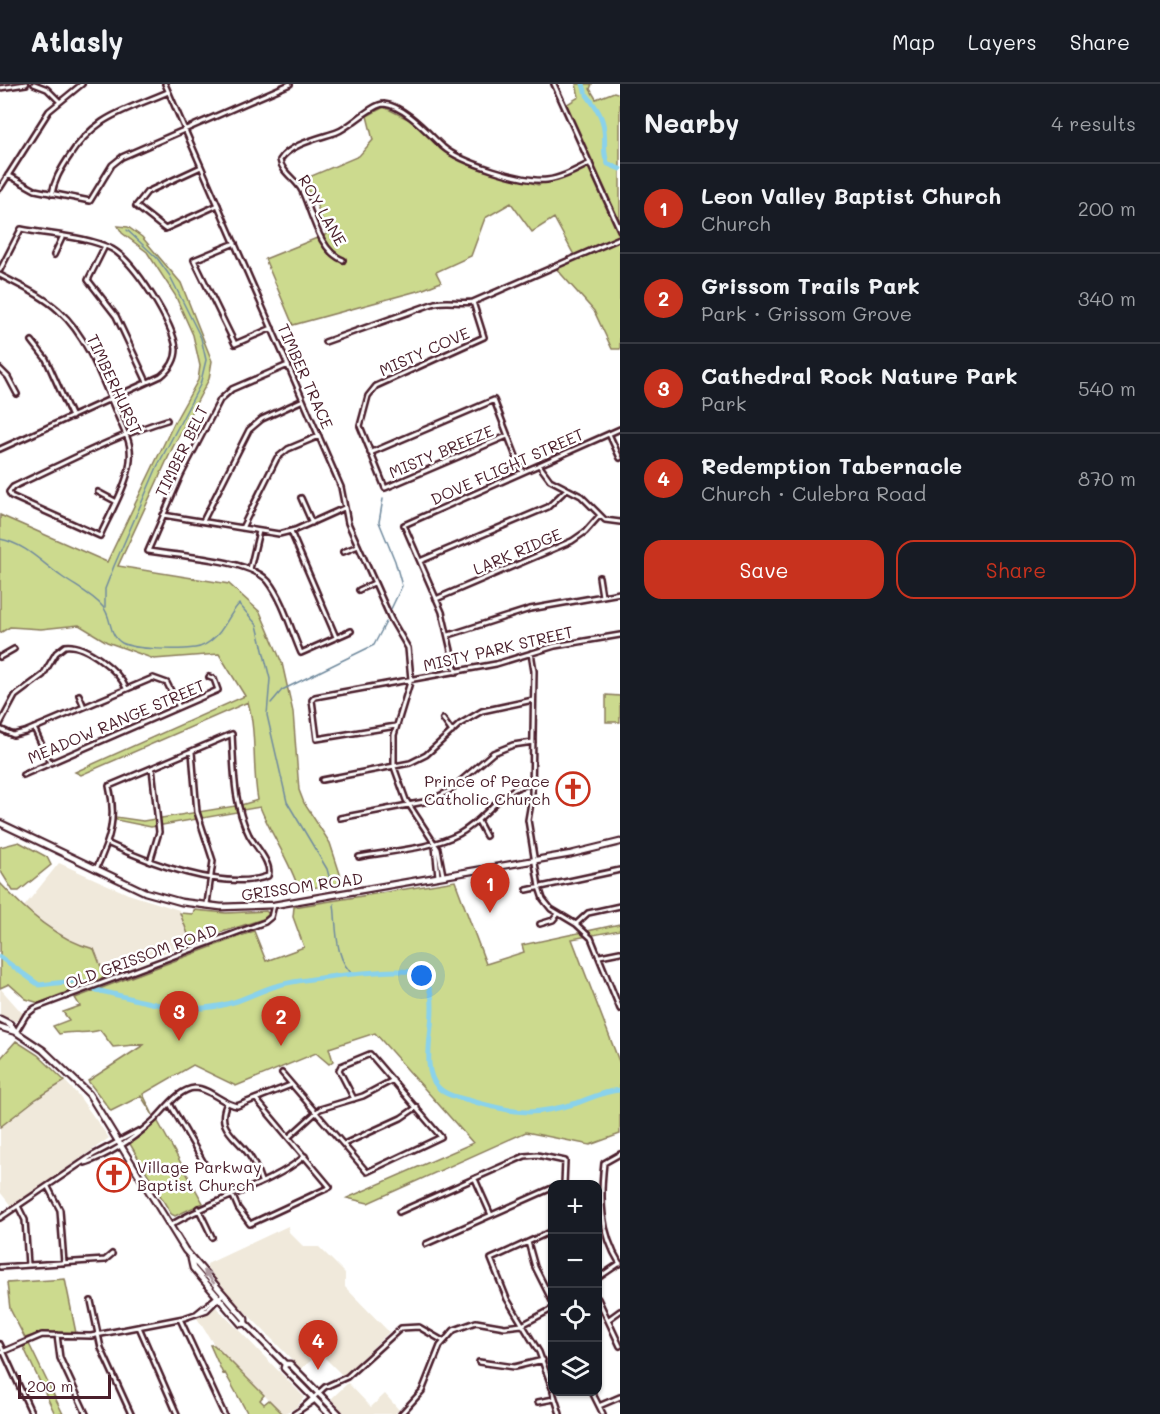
<!DOCTYPE html>
<meta charset="utf-8">
<style>
:root{--surface:#171b24;--page:#20242c;--text:#f1f3f6;--muted:#9ea1a6;--line:#363941;--accent:#c8321e}
body{margin:0;font-family:Mali,sans-serif;background:var(--page);color:var(--text)}
.controls{position:absolute;right:18px;bottom:18px;display:grid;overflow:hidden;border-radius:12px;box-shadow:0 2px 4px #0004}
.controls button{width:54px;height:54px;display:grid;place-items:center;padding:0;border:0;border-bottom:2px solid var(--line);background:var(--surface);color:var(--text);font:30px sans-serif}
.scale{position:absolute;left:18px;bottom:15px;width:93px;box-sizing:border-box;padding-left:6px;border:3px solid #4a1f2b;border-top:0;font-size:16px;line-height:21px;white-space:nowrap;color:#4a1f2b;-webkit-text-stroke:4px #fff;paint-order:stroke}
.you{position:absolute;left:422px;top:892px;width:21px;height:21px;margin:-15px;border:4px solid #fff;border-radius:50%;background:#1a73e8;box-shadow:0 0 0 9px #1a73e833}
.badge{display:grid;place-items:center;width:39px;height:39px;border-radius:50%;background:var(--accent);color:#fff;font-size:20px;font-weight:700}
.pin{position:absolute;translate:-50% -50px;filter:drop-shadow(0 2px 3px #0008)}
.pin::after{content:'';position:absolute;top:32px;width:21px;height:18px;background:inherit;clip-path:polygon(0 0,100% 0,50% 100%)}
.list{margin:0;padding:0;list-style:none}
h2{display:flex;justify-content:space-between;align-items:center;height:78px;margin:0;padding:0 24px;font-size:26px}
h2 small{font-size:20px;font-weight:400;color:var(--muted)}
.list li{display:grid;grid-template-columns:39px 1fr auto;gap:18px;align-items:center;box-sizing:border-box;height:90px;padding:0 24px;border-top:2px solid var(--line)}
.list b{display:block;font-size:22px;white-space:nowrap}
.list p{margin:0;font-size:20px;white-space:nowrap;color:var(--muted)}
.list em{font-size:20px;font-style:normal;color:var(--muted)}
.actions{display:flex;gap:12px;padding:18px 24px}
.actions a{flex:1;padding:14px 0;border:2px solid var(--accent);border-radius:18px;text-align:center;font-size:21px;color:var(--accent)}
.actions .main{background:var(--accent);color:#fff}
.icon{flex:none;width:33px;height:33px;fill:none;stroke:currentColor;stroke-width:2;stroke-linecap:round;stroke-linejoin:round}
.map{position:relative;flex:none;width:620px;height:1330px;overflow:hidden}
header{display:flex;align-items:center;gap:36px;box-sizing:border-box;height:84px;padding:0 30px;background:var(--surface);border-bottom:2px solid var(--line)}
header strong{font-size:28px}
nav{display:flex;gap:33px;margin-inline-start:auto;font-size:21px}
main{display:flex}
aside{flex:1;background:var(--surface)}
.map>svg:first-child{display:block}
.built{fill:#f0e9db}
.green{fill:#ccda8e;stroke:#8b7c5c;stroke-width:1.5}
.lines{fill:none;stroke-linecap:round;stroke-linejoin:round}
.stream{stroke:#708a9e;stroke-width:1.5}
.river{stroke:#8ad2eb;stroke-width:5}
.minor-casing{stroke:#4a1f2b;stroke-width:8}
.major-casing{stroke:#4a1f2b;stroke-width:9}
.minor{stroke:#fff;stroke-width:3}
.major{stroke:#fff;stroke-width:4.5}
.oneway{fill:#ae9aa0}
.labels{text-anchor:middle;dominant-baseline:central;stroke-width:5;stroke-linejoin:round;paint-order:stroke}
.street-label{font-size:16px;fill:#4a1f2b;stroke:#fff}
.poi-label{font-size:16px;fill:#4a1f2b;stroke:#fff;text-anchor:end}
</style>
<header>
<strong>Atlasly</strong>
<nav><a>Map</a><a>Layers</a><a>Share</a></nav>
</header>
<main>
<div class="map">
<svg width="620" height="1330" viewBox="0 0 620 1330">
<rect width="100%" height="100%" fill="#fff"/>
<filter id="ink" filterUnits="userSpaceOnUse"><feTurbulence type="fractalNoise" baseFrequency=".0167" numOctaves="2"/><feDisplacementMap in="SourceGraphic" scale="12" xChannelSelector="R" yChannelSelector="G"/><feConvolveMatrix kernelMatrix="1 2 1 2 8 2 1 2 1" color-interpolation-filters="sRGB"/></filter>
<g filter="url(#ink)">
<!-- built -->
<path class="built" d="M59 779 128 810 179 826 191 858 105 893 94 865 74 860 23 824Z
M0 904 23 930 17 938 0 931Z
M65 997 78 1011 109 1054 12 1123 0 1108V1043L36 1015Z
M288 1142 289 1148 304 1163H319L345 1189V1203L389 1248 343 1292 320 1269 301 1285 229 1211 207 1184V1180Z
M215 1222 304 1313 297 1323 283 1330 214 1261 197 1234Z
M348 1299 371 1323 385 1310 399 1326 395 1330H345L331 1315Z"/>
<!-- green -->
<path class="green" d="M576 0H592L590 5 596 15 614 8 620 10V265H612L594 227 554 182 575 173 554 134 532 148 511 119 485 134 471 172 436 188 441 198 421 206 293 241 265 175 327 150 317 122 302 96 359 72 373 56 367 32 384 23 416 39 452 71 538 101 589 79 564 22 579 13Z
M118 142 128 143 142 153 181 199 212 277 209 295 173 363 118 482 229 500 260 528 282 579 293 628 299 706 304 719 330 759 343 799 299 806C289 775 272 753 260 723L243 726 241 721 258 716C252 684 257 650 248 618L81 691 75 688 245 612 219 570 154 575 107 558 79 541 41 545 10 543 0 549V431L107 478 174 339 198 296 200 282 193 251 175 211 147 168 122 149Z
M606 611 620 612V638H606Z
M235 722 237 728 151 743 116 736V733L143 737Z
M19 758 47 773 51 781 19 807H13L0 786V763Z
M455 797 486 880 524 868 522 861 620 840V846L572 855 620 980V1050L590 1061 526 1048 368 1119 347 1114 473 1059 375 949 329 964 333 977 329 980 316 969 236 1002 193 981 143 1010 153 1031 141 1012 111 1027 88 997 145 960 113 963 100 946C86 951 73 946 59 950L53 942 69 936 63 928 80 922 75 914 254 847 266 877 304 863 293 833 294 823Z
M0 799C26 827 57 856 94 865L105 893 39 919 26 915 9 900 0 904Z
M194 826 226 829 266 827 269 830 263 835 191 858 180 829 193 830Z
M16 957 38 971 65 997 36 1015 0 1043V975Z
M157 1036 203 1119 175 1132 171 1130 130 1060 133 1054Z
M65 1195 76 1249 46 1248 25 1254 10 1225 7 1199Z
M29 1260 63 1330H55L23 1262Z
M210 1261H214L264 1311 260 1316 264 1320 269 1316 283 1330H248L225 1289 223 1290Z"/>
<g class="lines">
<!-- stream -->
<path class="stream" d="M383 415 379 438 395 477 402 502 391 525
M0 455C26 460 42 479 62 493 76 503 92 510 103 523 112 533 108 551 122 559 135 566 180 566 195 564 203 563 210 558 215 553 223 547 230 529 239 520L257 541 270 595 267 631 287 718 327 785 332 803
M105 523V505L114 482 158 381 200 301 206 276 201 254 170 192 157 174 127 146
M271 619 282 606 374 561 386 538
M334 820C337 843 334 876 354 891"/>
<!-- river -->
<path class="river" d="M583 0 585 7
M587 11C595 22 603 32 604 46 606 59 602 69 608 80L620 85
M0 873 39 901 75 897 88 900
M96 906C134 914 174 929 212 923 237 920 253 909 276 902 294 896 402 882 415 889 453 906 412 976 438 1003 447 1013 463 1014 475 1018 518 1030 534 1032 577 1019 591 1014 605 1007 620 1006"/>
<defs>
<path id="minor" d="M34 0 47 5 59 17
M165 0 341 403 348 439 391 535 408 564 411 595 394 651V683L406 716 438 765 443 791
M554 0 620 146
M0 4 26 0
M201 83 147 108 136 122 165 145 218 121
M8 91 35 106 90 117 112 81 122 73 290 0
M0 104 49 27 82 0
M52 110C54 97 60 87 67 76 95 31 122 28 168 8
M235 159 194 176 235 260 272 244
M105 162 88 196 116 232 147 298
M54 171 62 154
M343 176C319 167 312 128 302 107 296 95 282 89 280 76 290 60 320 54 337 48 349 44 372 20 384 20 405 22 429 50 443 63 460 78 525 99 547 96 562 94 576 86 590 79
M0 186 21 145C49 151 86 152 112 165 134 177 174 240 176 265 176 277 170 285 161 292L0 365
M0 191C20 202 42 211 59 227 92 256 108 313 127 353 140 384 112 424 100 452L11 412 9 408 13 403C63 380 114 352 167 336
M473 218 484 253 376 302 368 312 360 342 385 404 507 352
M32 257 46 275 72 333
M325 258 435 219C448 216 460 220 473 218L620 154
M288 281 232 305 220 316 181 391 148 467C177 472 249 475 268 497 283 516 291 546 301 569L351 547
M0 285 8 293 17 310
M609 350 620 374
M370 369 494 316 522 388
M539 381 550 396 581 412 605 436 620 438
M98 408 115 417
M301 414 312 439
M163 431 279 450 295 446 344 424
M203 437 249 346 262 335 303 316
M242 444 277 374 288 365 319 352
M291 448 336 553
M343 468 358 462
M420 477 548 423 567 405
M250 485 259 447
M599 493 602 512
M359 506 374 499
M436 515 572 457 585 448 600 431
M449 551 530 525 620 509
M531 569 534 587 532 713 528 736 539 803 543 815 551 825 576 840 591 854 620 925
M0 573 14 565
M456 588 442 528 404 441 620 345
M79 611 84 623
M443 635 452 648
M0 640 15 612 43 591 56 569 65 562C85 559 119 587 126 604
M396 642 317 655 312 616 315 613 496 580 555 562 620 551
M34 644 50 679
M0 645 13 651 25 648 153 594 167 599 179 623
M192 668 197 728 213 777 207 820
M23 691 218 606 214 595 209 593
M322 696 410 679 426 671 460 640 482 627 533 616
M340 734 429 717 449 707 493 669 513 661 533 658
M478 737 486 752
M435 762 438 792
M359 773C391 767 430 765 459 750 486 736 501 703 531 700
M150 778 159 748 152 684
M96 785C110 756 117 734 109 702L232 650C234 683 233 720 249 751 255 762 273 780 268 792 225 808 147 778 107 759
M527 806 620 786
M540 840 553 836 558 830
M576 840 588 829 620 822
M600 872 620 868
M16 948 26 931 35 924 265 838 271 833 274 821
M282 989 367 1088 441 1053 370 970 341 982 339 986 354 1015
M227 1019C215 1044 236 1052 249 1071 254 1078 258 1088 261 1097
M170 1020 204 1079
M289 1053 320 1025 363 1012 393 996
M344 1060 401 1034 417 1023
M85 1079C109 1071 133 1055 152 1038 164 1028 177 1005 195 1004 209 1004 223 1020 237 1022L291 1001
M475 1095 491 1131
M48 1103 60 1126 64 1179
M232 1110 238 1124 250 1140 330 1103 256 1015
M18 1122 25 1136 28 1181
M198 1124 212 1153
M399 1128 525 1072 537 1071 565 1077 564 1100
M0 1134 93 1071 138 1047
M171 1141C212 1115 270 1102 305 1072
M552 1147 491 1175 507 1215 539 1268 552 1304
M528 1158 535 1183 552 1217
M426 1160 552 1104
M620 1180C600 1148 600 1115 604 1079L620 1070
M0 1183 105 1176 112 1170
M598 1194 620 1179
M598 1215 620 1262
M91 1217 101 1264 131 1330
M196 1230 218 1212
M180 1235 224 1330
M609 1235 620 1227
M139 1243 177 1330
M57 1251 60 1274 86 1330
M0 1260 32 1330
M0 1269 42 1251 91 1252 184 1234 207 1226 223 1210
M479 1278 514 1283 543 1276
M553 1308 560 1330
M592 1308 603 1330
M538 1318 554 1315
M599 1322 620 1313
M299 1327 325 1303 347 1293 401 1244 419 1243 443 1257
M294 1330 315 1316
M401 1330 422 1307 440 1262 454 1246 476 1238 505 1243 522 1241 552 1225"/>
<path id="major" d="M0 739 145 808 181 818 221 823 274 821 571 770 620 758
M0 935 10 940 16 948
M0 943 16 948 43 966 89 1010 185 1166 245 1235V1239
M191 1175 193 1184 241 1240 245 1239 285 1280H290L339 1330
M285 1280 284 1284 329 1330"/>
</defs>
<!-- minor casing -->
<use href="#minor" class="minor-casing"/>
<!-- major casing -->
<use href="#major" class="major-casing"/>
<!-- minor -->
<use href="#minor" class="minor"/>
<!-- major -->
<use href="#major" class="major"/>
</g>
<!-- one-way arrows -->
<defs><path id="oneway-solid" d="M-6-.8H1V-3.2L6.5 0L1 3.2V.8H-6Z" transform="scale(1.5)"/></defs>
<use class="oneway" href="#oneway-solid" transform="translate(209 1193) rotate(-128)"/>
</g>
<!-- icons -->
<defs>
<symbol id="church-ring" viewBox="-11 -11 22 22"><circle r="9.5" fill="#fff" stroke="#c8321e" stroke-width="1.5"/><path d="M-1.2-6h2.4v3.5h3.3v2.4h-3.3V6h-2.4V-.1h-3.3v-2.4h3.3Z" fill="#c8321e"/></symbol>
</defs>
<g fill-rule="evenodd">
<use href="#church-ring" x="554" y="686" width="38" height="38"/>
<use href="#church-ring" x="95" y="1072" width="38" height="38"/>
</g>
<g class="labels">
<!-- street labels -->
<g class="street-label">
<text transform="translate(323 126) rotate(60)">ROY LANE</text>
<text transform="translate(424 267) rotate(-24)">MISTY COVE</text>
<text transform="translate(306 292) rotate(66)">TIMBER TRACE</text>
<text transform="translate(115 300) rotate(65)">TIMBERHURST</text>
<text transform="translate(181 367) rotate(-64)">TIMBER BELT</text>
<text transform="translate(441 367) rotate(-23)">MISTY BREEZE</text>
<text transform="translate(507 382) rotate(-24)">DOVE FLIGHT STREET</text>
<text transform="translate(517 467) rotate(-23)">LARK RIDGE</text>
<text transform="translate(498 564) rotate(-13)">MISTY PARK STREET</text>
<text transform="translate(116 637) rotate(-23)">MEADOW RANGE STREET</text>
<text transform="translate(302 802) rotate(-8)">GRISSOM ROAD</text>
<text transform="translate(141 872) rotate(-20)">OLD GRISSOM ROAD</text>
</g>
<!-- poi labels -->
<g class="poi-label">
<text x="550" y="696">Prince of Peace<tspan x="550" dy="18">Catholic Church</tspan></text>
<text x="137" y="1082" text-anchor="start">Village Parkway<tspan x="137" dy="18">Baptist Church</tspan></text>
</g>
</g>
</svg>
<div class="controls">
<button>+</button>
<button>−</button>
<button><svg class="icon" aria-label="locate" viewBox="0 0 24 24"><circle cx="12" cy="12" r="6"/><path d="M12 2v4M12 18v4M2 12h4M18 12h4"/></svg></button>
<button><svg class="icon" aria-label="layers" viewBox="0 0 24 24"><path d="M12 4l9 5-9 5-9-5zM3 14l9 5 9-5"/></svg></button>
</div>
<div class="scale">200 m</div>
<div class="you"></div>
<div class="pin badge" style="left:490px;top:829px">1</div>
<div class="pin badge" style="left:281px;top:962px">2</div>
<div class="pin badge" style="left:179px;top:957px">3</div>
<div class="pin badge" style="left:318px;top:1286px">4</div>
</div>
<aside>
<h2>Nearby<small>4 results</small></h2>
<ul class="list">
<li><span class="badge">1</span><div><b>Leon Valley Baptist Church</b><p>Church</p></div><em>200 m</em></li>
<li><span class="badge">2</span><div><b>Grissom Trails Park</b><p>Park · Grissom Grove</p></div><em>340 m</em></li>
<li><span class="badge">3</span><div><b>Cathedral Rock Nature Park</b><p>Park</p></div><em>540 m</em></li>
<li><span class="badge">4</span><div><b>Redemption Tabernacle</b><p>Church · Culebra Road</p></div><em>870 m</em></li>
</ul>
<div class="actions"><a class="main">Save</a><a>Share</a></div>
</aside>
</main>
